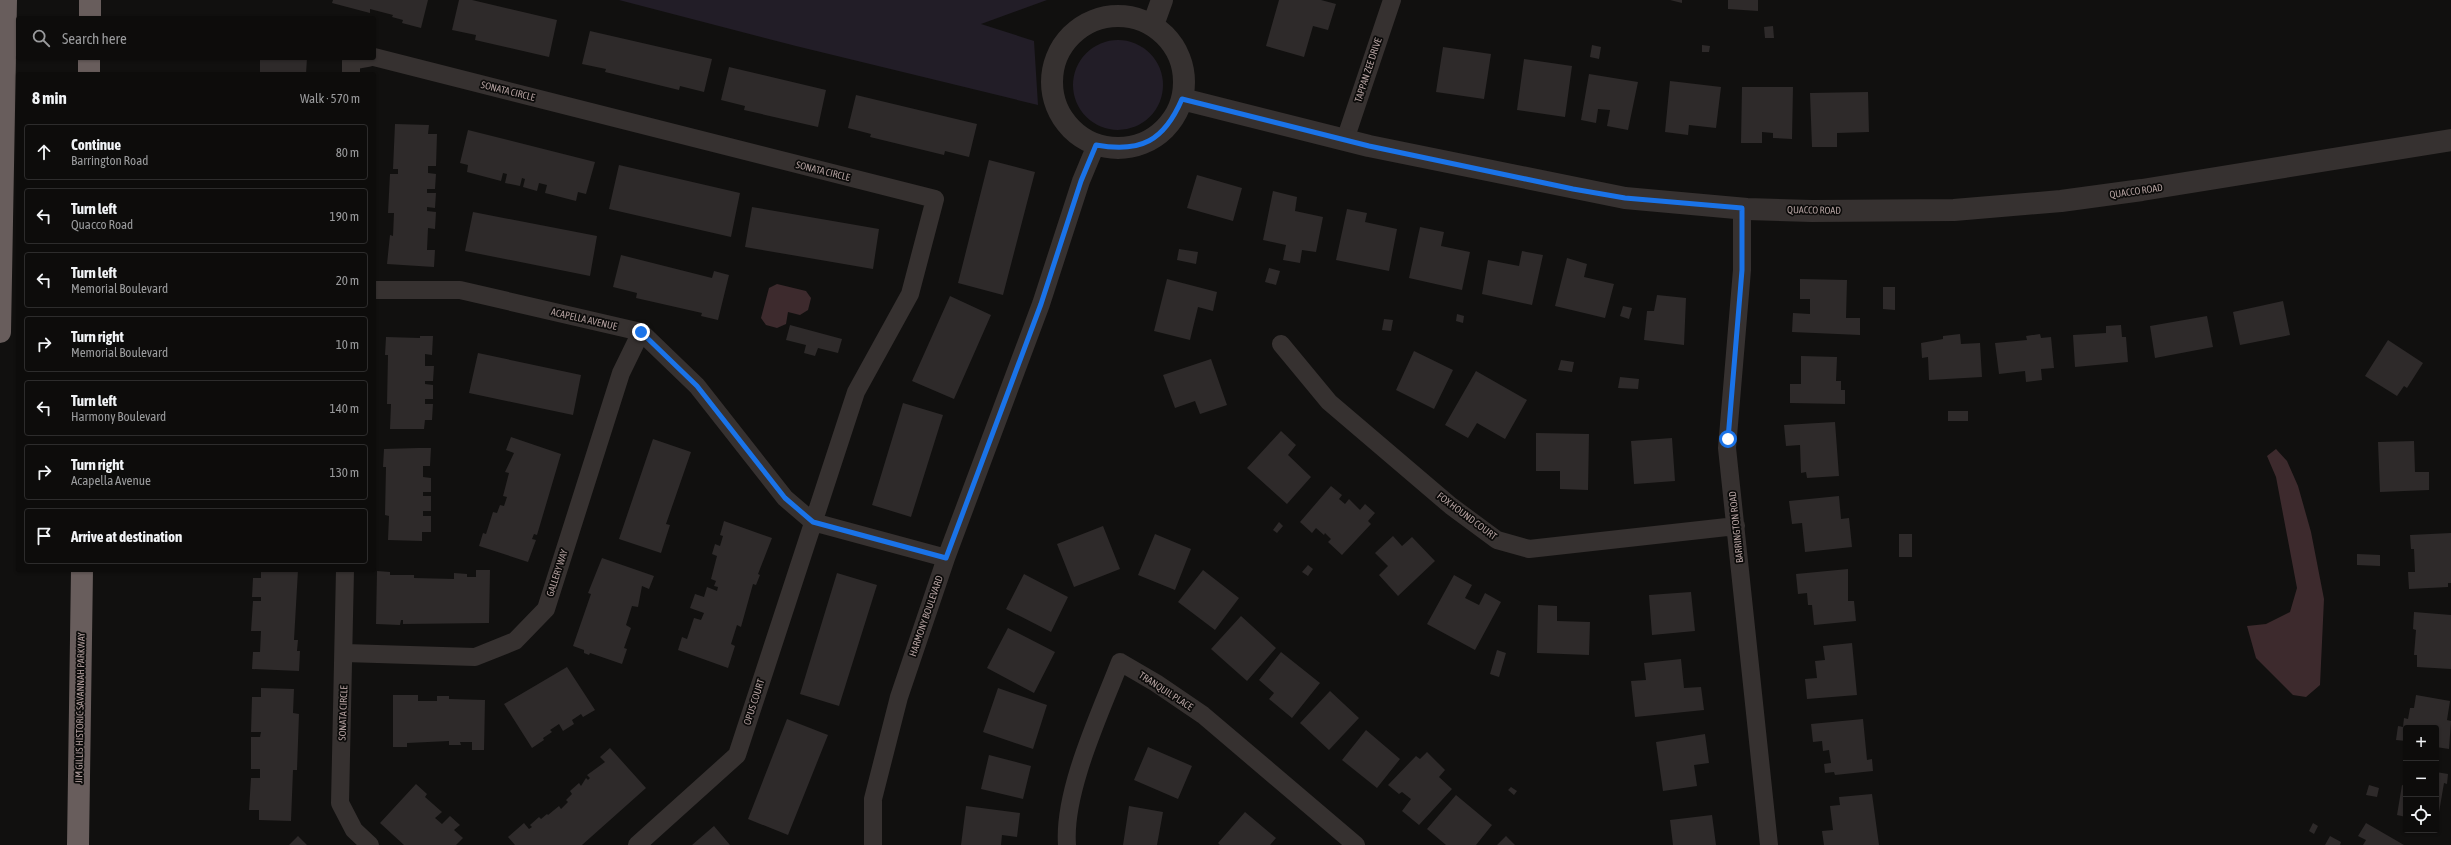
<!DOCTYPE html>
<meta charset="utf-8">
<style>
:root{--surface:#0d0c0b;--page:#1b1a19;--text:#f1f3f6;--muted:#9a9b9d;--line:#2d2c2c}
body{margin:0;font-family:"Asap Condensed",sans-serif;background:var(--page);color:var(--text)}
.controls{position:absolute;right:12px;bottom:12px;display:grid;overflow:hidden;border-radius:4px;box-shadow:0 1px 3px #0004}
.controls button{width:36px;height:36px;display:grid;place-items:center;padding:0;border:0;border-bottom:1px solid var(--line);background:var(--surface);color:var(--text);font:20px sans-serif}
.stop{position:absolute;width:12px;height:12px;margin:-9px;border:3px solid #1a73e8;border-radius:50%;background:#fff}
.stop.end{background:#1a73e8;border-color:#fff;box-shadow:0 1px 4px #0008}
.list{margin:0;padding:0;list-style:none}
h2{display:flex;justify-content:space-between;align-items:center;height:52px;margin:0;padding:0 16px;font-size:17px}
h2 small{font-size:13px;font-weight:400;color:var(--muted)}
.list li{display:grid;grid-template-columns:26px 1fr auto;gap:12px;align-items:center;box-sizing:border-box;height:56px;margin:0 8px 8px;padding:0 8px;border:1px solid var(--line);border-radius:4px}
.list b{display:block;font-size:15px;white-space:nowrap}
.list p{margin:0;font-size:13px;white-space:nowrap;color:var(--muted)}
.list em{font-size:13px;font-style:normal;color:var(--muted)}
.icon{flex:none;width:22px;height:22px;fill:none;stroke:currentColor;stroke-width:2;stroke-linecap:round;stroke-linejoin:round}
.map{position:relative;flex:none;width:2451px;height:845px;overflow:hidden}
.search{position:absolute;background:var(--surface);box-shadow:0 1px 3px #0004;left:16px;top:16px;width:360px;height:44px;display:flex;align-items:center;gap:10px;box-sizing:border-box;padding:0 14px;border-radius:4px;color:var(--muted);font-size:15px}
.panel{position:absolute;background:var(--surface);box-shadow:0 1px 3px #0004;left:16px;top:72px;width:360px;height:500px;border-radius:4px}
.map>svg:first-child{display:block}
.green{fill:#221d27}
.water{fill:#3d2a2d}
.building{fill:#2e2a2a}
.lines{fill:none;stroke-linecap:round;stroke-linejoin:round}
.minor{stroke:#363130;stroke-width:18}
.tertiary{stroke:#363130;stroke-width:22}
.motorway{stroke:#685d5c;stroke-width:22}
.route{stroke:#1a73e8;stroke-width:5}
.labels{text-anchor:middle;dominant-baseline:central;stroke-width:3.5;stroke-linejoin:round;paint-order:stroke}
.street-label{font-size:10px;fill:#b3a09f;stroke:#0c0b0a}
</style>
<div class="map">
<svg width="2451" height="845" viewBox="0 0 2451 845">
<rect width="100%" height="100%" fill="#11100f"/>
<!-- green -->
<path class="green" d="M619 0H1047L981 24 1034 41 1038 105 796 46Z
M1073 85a45 45 0 1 1 90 0a45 45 0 1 1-90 0Z"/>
<!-- water -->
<path class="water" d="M777 284 806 291 811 298 808 310 800 315 788 312 786 324 777 328 766 325 761 318 769 288Z
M2276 449 2287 461 2298 486 2311 532 2324 599 2320 685 2306 697 2293 695 2256 658 2247 626 2266 624 2290 612 2297 588 2276 477 2267 456Z"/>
<!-- building -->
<path class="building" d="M333 0H428L421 28 402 23 403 20 392 17 393 15 370 9V13L332 3Z
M459 0H472L557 20 549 57 475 40 476 35 452 30Z
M1279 0H1321L1336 4 1328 30 1313 26 1304 57 1266 46Z
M1670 0H1682V3Z
M1728 0H1758V11L1728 9Z
M1773 26 1774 38H1765L1764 27Z
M590 31 712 59 704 92 680 86 679 90 605 72 606 69 582 64Z
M1592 45 1601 47 1599 59 1590 57Z
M1702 45 1710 46 1709 52H1702Z
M1443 47 1491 54 1484 99 1436 92Z
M269 58H307L306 74H260V59Z
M1524 59 1572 66 1565 117 1517 110Z
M729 67 826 90 818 127 744 110 745 106 721 100Z
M1589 74 1638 82 1628 130 1607 126 1610 110 1598 109 1596 123 1581 120Z
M1670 81 1721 87 1716 128 1689 125 1688 135 1665 132Z
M1742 87H1793L1792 139 1773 138V133L1762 132V143H1741Z
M1868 92 1869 132 1837 133V147H1812L1810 93Z
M856 95 977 124 969 157 945 151 944 155 870 137 871 134 848 128Z
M395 124 429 125 428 134H437L436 166H428V173L436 174 435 189H427V193H436L435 208 427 207V211L436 212 435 229 428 228 427 250H435L434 267 387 264 390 235 393 236 394 213H388L390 174H398V169H393Z
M468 130 595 162 586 194 578 192 576 201 545 193 547 185 539 183 537 191 523 187 525 179 522 178 520 186 505 183 507 174 503 173 501 181 467 172 468 165 460 163Z
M989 160 1035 172 1003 295 958 283Z
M619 165 740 193 731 237 609 209Z
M1197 175 1242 188 1233 221 1187 208Z
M1273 191 1297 197 1295 211 1323 217 1316 252 1302 250 1300 263 1283 260 1286 245 1263 240Z
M752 207 879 229 873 269 745 247Z
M1347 209 1367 213 1365 222 1397 229 1389 271 1336 260Z
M473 212 597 236 590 276 465 251Z
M1420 227 1444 232 1441 246 1470 252 1462 290 1409 278Z
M1179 249 1198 252 1196 264 1177 260Z
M1522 251 1543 255 1532 305 1482 294 1488 260 1519 266Z
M621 255 712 278 714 271 729 275 718 320 701 316 702 313 636 298 637 293 613 287Z
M1567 258 1587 264 1584 277 1614 284 1605 318 1555 306Z
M1269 268 1280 271 1276 285 1265 282Z
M1167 279 1217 292 1213 311 1198 307 1190 340 1154 331Z
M1800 279 1847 280 1846 318H1860V335L1792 332 1793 313 1810 314V299H1800Z
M1883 287H1895V310L1883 309Z
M1657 295 1686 298 1684 345 1644 340 1647 311H1654Z
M950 296 991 315 954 399 912 381Z
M2283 301 2290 335 2240 345 2233 312Z
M1623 306 1632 308 1629 319 1620 316Z
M1457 314 1464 316 1463 323 1456 321Z
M2207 316 2213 347 2155 358 2150 326Z
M1384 319 1393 320 1391 331 1382 330Z
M790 325 842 339 838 353 818 348 815 356 804 353 806 345 786 340Z
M2121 325 2122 337H2126L2128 362 2075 367 2073 335 2106 333V326Z
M1960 334 1961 344 1980 343 1982 377 1929 380 1928 357 1922 358 1921 343 1943 339V336Z
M2040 334 2041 338 2051 337 2054 368 2041 369 2042 380 2026 382 2025 371 1999 374 1995 343 2027 340 2026 336Z
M420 336H433L432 355 425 354V366H434L433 381H425V384L433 385V399H425V404H433L432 420H425L424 429H390L391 404H387L388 355H385L386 337 420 338Z
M2388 340 2423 363 2407 388 2404 386 2397 396 2365 376Z
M1414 351 1453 370 1434 409 1396 390Z
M478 353 581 375 573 415 469 393Z
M1801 356 1837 357 1836 381H1841V390H1845V404L1790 403V384H1801Z
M1211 359 1227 405 1200 414 1195 401 1175 408 1163 375Z
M1561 360 1574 362 1572 372 1558 370Z
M1476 371 1527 400 1505 439 1477 423 1468 438 1445 425Z
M1620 377 1639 379 1638 389 1618 388Z
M903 403 943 415 911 517 872 505Z
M1948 411H1968V421H1948Z
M1835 422 1839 476 1807 478 1806 472 1801 473 1800 445 1786 446 1784 425Z
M1281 431 1296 445 1288 455 1311 477 1287 504 1247 468Z
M1536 433 1589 434 1588 490 1560 489V471H1536Z
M511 437 561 454 537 535 534 534 532 539 536 540 528 562 479 546 483 533 486 534 493 512 497 513 500 505 504 506 507 497 503 496 509 473 505 472 514 453 506 450Z
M1672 438 1675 481 1634 484 1631 441Z
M653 439 691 452 666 524 670 525 661 553 619 539Z
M2414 441 2415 472H2429V490L2380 492 2378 442Z
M418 448H431L430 466H423V477L431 478V492H423V496H431V511H423V516H431V532H422V541L388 540 389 516 385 515 386 467H383L384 449Z
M1331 486 1342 495 1339 499 1345 504 1349 499 1360 510 1365 504 1375 513 1368 521 1371 524 1342 555 1328 542 1331 539 1325 533 1324 535 1316 528 1312 533 1300 522Z
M1839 496 1841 519 1849 518 1852 547 1805 552 1802 523 1792 524 1789 501Z
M724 521 772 538 758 574 760 575 756 585 753 584 741 627 737 625 731 644 735 646 728 668 678 650 682 637 687 639 694 618 701 620 704 613 690 608 695 594 704 597 707 587 717 591 718 587 714 586 716 581 711 579 717 556 712 554 715 544 720 546 723 536 720 535Z
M1279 522 1283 526 1277 533 1273 530Z
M1103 526 1120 569 1074 587 1057 544Z
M2451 533V583H2448V587L2409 589 2408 572H2415L2414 549H2411L2410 535Z
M1155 534 1191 549 1175 590 1138 575Z
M1899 534H1912V557H1899Z
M1393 536 1402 546 1412 537 1435 561 1398 596 1379 575 1388 566 1375 553Z
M2357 554 2380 555V566L2357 565Z
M602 558 654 576 649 589 642 586 638 607 632 606 626 625 631 628 624 648 627 649 622 664 590 653 589 655 584 653V650L573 646 591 594 588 593Z
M1308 565 1313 569 1308 576 1302 572Z
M1848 569V601H1854L1856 621 1814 625 1812 605H1808L1807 593 1798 594 1796 574Z
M261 570H298L294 640H298L297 651H300L299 671 252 669 253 652H260L261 631H251L253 601H261V597H252L253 578H261Z
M476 570H490L489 623 403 624V620H401L400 625 376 624 377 571 390 572V575H414V578L454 579V573L467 574V577H476Z
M1203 570 1239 598 1215 630 1178 602Z
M837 573 877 585 839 706 800 694Z
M1024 574 1068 597 1051 632 1006 609Z
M1454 575 1472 585 1465 598 1479 605 1485 593 1501 602 1475 650 1427 624Z
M1691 592 1695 631 1652 635 1649 595Z
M1538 605 1557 606V621L1590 622 1589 655 1537 653Z
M2414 612 2451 615V669L2417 667V655H2414L2416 630 2413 629Z
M1241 616 1276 648 1247 681 1211 649Z
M1008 628 1055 652 1034 693 987 668Z
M1852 643 1857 695 1807 699 1805 679 1817 678 1815 661 1825 660 1823 646Z
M1497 650 1506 653 1499 677 1490 674Z
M1281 652 1320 683 1292 718 1269 699 1274 693 1259 680Z
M1681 659 1684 688 1701 687 1704 710 1635 717 1631 681 1646 680 1644 663Z
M567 667 595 710 583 717 581 714 572 720 574 724 563 731 559 724 550 730 552 732 543 738 544 740 532 748 504 704Z
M261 688 294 689 293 713 299 714 297 770H293L291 821 259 820V810H249L251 778H260V769H251V737H260L261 732H251L252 697H261Z
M998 688 1047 705 1033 749 983 732Z
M1330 691 1359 718 1329 750 1300 723Z
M393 695H418V701H437V696H449V699L485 700 484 750H472V742H460L461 745H449V741L407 743V747H393Z
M2416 695 2450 701 2447 720 2451 721 2449 749 2436 747V728H2406V741L2396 740 2398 726 2403 727 2404 718 2408 719 2410 708H2414Z
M787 719 828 735 788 835 748 819Z
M1863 719 1867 760 1872 759 1873 771 1835 775 1834 772 1825 773 1824 764 1831 763 1829 750 1823 751 1822 741 1813 742 1811 724Z
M1366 730 1400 759 1377 788 1342 760Z
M1705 734 1709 763 1694 765 1697 786 1663 791 1656 742Z
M1148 747 1192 766 1178 799 1134 780Z
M610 748 646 788 582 845H515L508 837 524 823 529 829 532 827 530 825 539 817 541 819 547 814 548 815 559 806 561 809 568 802 566 800 572 794 570 791 579 783 581 786 586 778 588 780 590 778 587 775 605 762 600 757Z
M1427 752 1445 770 1439 777 1452 789 1419 825 1402 811 1411 799 1402 792 1399 794 1388 785 1416 756 1420 759Z
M989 755 1031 766 1023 799 981 789Z
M2436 772 2448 774 2447 784 2444 783 2437 824Z
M416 784 427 794 425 797 442 812 435 818 442 824 450 816 460 825 454 830 463 838 456 845H404L380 823Z
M2369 785 2379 788 2377 797 2366 795Z
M2402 785 2406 786V817L2397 815Z
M1511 787 1517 791 1514 795 1508 790Z
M1872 794 1879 845H1824L1822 831 1833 830 1830 806 1840 805 1839 797Z
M1456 795 1492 825 1476 845H1446L1427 829Z
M966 806 1020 813 1017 837 1002 835 1001 845H961Z
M1129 806 1163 812 1157 845H1123Z
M1245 812 1276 838 1270 845H1220L1218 843Z
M1712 815 1716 845H1673L1670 820Z
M2313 823 2318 826 2314 834 2309 831Z
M2366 823 2404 845H2363L2366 840 2358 836Z
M714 826 730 845H692Z
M298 836 307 845H289Z
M1506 836 1515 845H1497Z
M2330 836 2341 842 2340 845H2325Z"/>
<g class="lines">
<!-- minor -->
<path class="minor" d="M374 57 935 199 910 294 856 392 737 755 637 845
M351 74V61L368 58
M1345 140 1392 0
M1742 208V270L1727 448 1769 845
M374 290H460L641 332 697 386 785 498 813 522 946 558
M1281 344 1329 402 1451 506 1497 540 1529 549 1736 526
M345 570 340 803 354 830 370 845
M345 653 475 657 515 641 546 609 621 373 641 332
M873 845V799L899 697 946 558 1041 304 1081 181 1096 145
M1067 845C1063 791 1100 714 1120 662L1156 683 1203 715 1356 845"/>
<!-- tertiary -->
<path class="tertiary" d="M1052 82a66 66 0 1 1 132 0a66 66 0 1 1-132 0Z
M1153 25 1162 0
M1182 99 1369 146 1625 198 1747 209 1812 211 1954 210 2061 201 2142 190 2451 140"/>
<!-- motorway -->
<path class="motorway" d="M90 18V0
M89 74V58
M0 332 6 0
M78 845 82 570"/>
</g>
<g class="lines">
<!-- route -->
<path class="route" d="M641 332 697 386 785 498 813 522 946 558 1041 304 1081 181 1096 145C1141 153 1164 141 1182 99L1369 146 1573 189 1625 198 1742 208V270L1728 439"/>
</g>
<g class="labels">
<!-- street labels -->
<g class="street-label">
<text transform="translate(1368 70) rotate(-72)">TAPPAN ZEE DRIVE</text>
<text transform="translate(508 91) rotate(14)">SONATA CIRCLE</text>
<text transform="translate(823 171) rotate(14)">SONATA CIRCLE</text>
<text transform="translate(2136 191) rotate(-8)">QUACCO ROAD</text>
<text transform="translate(1814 210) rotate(1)">QUACCO ROAD</text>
<text transform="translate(584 319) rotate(13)">ACAPELLA AVENUE</text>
<text transform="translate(1467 516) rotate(37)">FOX HOUND COURT</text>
<text transform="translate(1736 527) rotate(-96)">BARRINGTON ROAD</text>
<text transform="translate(557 573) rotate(-72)">GALLERY WAY</text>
<text transform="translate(926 616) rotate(-71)">HARMONY BOULEVARD</text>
<text transform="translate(1166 691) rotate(33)">TRANQUIL PLACE</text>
<text transform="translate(754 702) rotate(-72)">OPUS COURT</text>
<text transform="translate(80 708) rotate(-89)">JIM GILLIS HISTORIC SAVANNAH PARKWAY</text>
<text transform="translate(343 713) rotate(-88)">SONATA CIRCLE</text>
</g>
</g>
</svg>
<div class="controls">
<button>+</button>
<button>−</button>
<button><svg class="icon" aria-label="locate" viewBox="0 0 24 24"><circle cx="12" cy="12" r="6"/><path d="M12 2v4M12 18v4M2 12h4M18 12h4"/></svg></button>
</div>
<div class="stop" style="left:1728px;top:439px"></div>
<div class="stop end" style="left:641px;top:332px"></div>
<div class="search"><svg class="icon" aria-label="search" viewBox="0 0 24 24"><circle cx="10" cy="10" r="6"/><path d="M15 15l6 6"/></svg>Search here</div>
<section class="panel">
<h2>8 min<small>Walk · 570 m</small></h2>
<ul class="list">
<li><svg class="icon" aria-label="ahead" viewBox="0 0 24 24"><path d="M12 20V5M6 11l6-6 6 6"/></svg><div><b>Continue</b><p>Barrington Road</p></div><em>80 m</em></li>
<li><svg class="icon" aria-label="left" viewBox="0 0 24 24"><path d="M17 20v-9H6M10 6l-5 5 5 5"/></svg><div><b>Turn left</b><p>Quacco Road</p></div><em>190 m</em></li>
<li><svg class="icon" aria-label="left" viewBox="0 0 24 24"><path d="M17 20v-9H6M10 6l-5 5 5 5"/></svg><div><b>Turn left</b><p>Memorial Boulevard</p></div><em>20 m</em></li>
<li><svg class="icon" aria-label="right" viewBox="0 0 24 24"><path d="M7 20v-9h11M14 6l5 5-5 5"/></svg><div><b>Turn right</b><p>Memorial Boulevard</p></div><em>10 m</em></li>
<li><svg class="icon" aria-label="left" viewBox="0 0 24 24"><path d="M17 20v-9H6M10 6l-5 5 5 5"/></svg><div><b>Turn left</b><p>Harmony Boulevard</p></div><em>140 m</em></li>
<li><svg class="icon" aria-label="right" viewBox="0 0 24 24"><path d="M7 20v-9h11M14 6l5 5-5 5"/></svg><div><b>Turn right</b><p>Acapella Avenue</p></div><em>130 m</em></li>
<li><svg class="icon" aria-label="arrive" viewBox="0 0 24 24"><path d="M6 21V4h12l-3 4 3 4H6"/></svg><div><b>Arrive at destination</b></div></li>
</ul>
</section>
</div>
